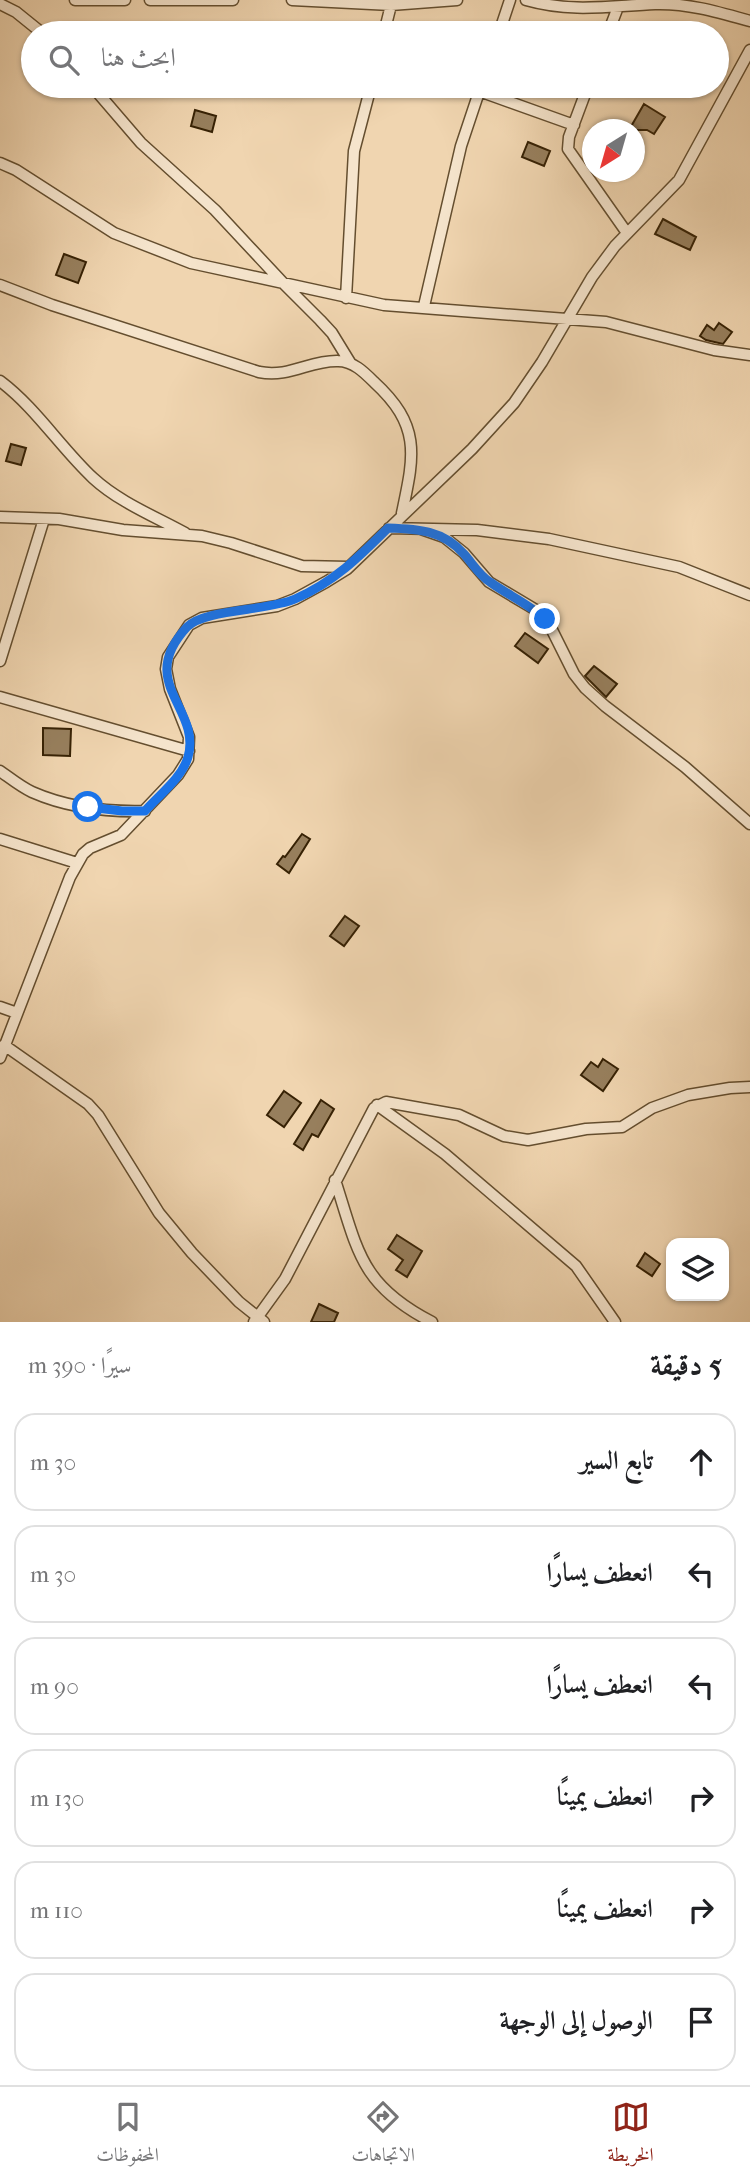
<!DOCTYPE html>
<html lang="ar">
<meta charset="utf-8">
<style>
:root{--surface:#fff;--page:#f6f6f6;--text:#202124;--muted:#757577;--line:#e0e0e0;--accent:#8f2418}
body{margin:0;font-family:"IM FELL French Canon",Amiri,serif;background:var(--page);color:var(--text);direction:rtl}
.controls{position:absolute;right:21px;bottom:21px;display:grid;overflow:hidden;border-radius:14px;box-shadow:0 2px 5px #0004}
.controls button{width:63px;height:63px;display:grid;place-items:center;padding:0;border:0;border-bottom:2px solid var(--line);background:var(--surface);color:var(--text);font:35px sans-serif}
.compass{position:absolute;left:582px;top:119px;width:63px;height:63px;border-radius:50%;background:var(--surface);box-shadow:0 2px 5px #0004;rotate:217deg}
.stop{position:absolute;width:21px;height:21px;margin:-16px;border:5px solid #1a73e8;border-radius:50%;background:#fff}
.stop.end{background:#1a73e8;border-color:#fff;box-shadow:0 2px 7px #0008}
.list{margin:0;padding:0;list-style:none}
h2{display:flex;justify-content:space-between;align-items:center;height:91px;margin:0;padding:0 28px;font-size:30px}
h2 small{font-size:23px;font-weight:400;color:var(--muted)}
.list li{display:grid;grid-template-columns:46px 1fr auto;gap:21px;align-items:center;box-sizing:border-box;height:98px;margin:0 14px 14px;padding:0 14px;border:2px solid var(--line);border-radius:21px}
.list b{display:block;font-size:26px;white-space:nowrap}
.list em{font-size:23px;font-style:normal;color:var(--muted)}
.icon{flex:none;width:38px;height:38px;fill:none;stroke:currentColor;stroke-width:2;stroke-linecap:round;stroke-linejoin:round}
.map{position:relative;flex:none;width:750px;height:1322px;overflow:hidden;direction:ltr}
.search{position:absolute;background:var(--surface);box-shadow:0 2px 5px #0004;left:21px;right:21px;top:21px;height:77px;display:flex;align-items:center;gap:18px;box-sizing:border-box;padding:0 24px;border-radius:38px;color:var(--muted);font-size:26px}
.sheet{height:763px;background:var(--surface)}
nav{display:flex;justify-content:space-around;align-items:center;box-sizing:border-box;height:98px;border-top:2px solid var(--line);background:var(--surface);font-size:19px;color:var(--muted)}
nav a{display:grid;justify-items:center;gap:4px}
nav .on{color:var(--accent)}
.map>svg:first-child{display:block}
.building{fill:#977f5d;stroke:#362104;stroke-width:2}
.lines{fill:none;stroke-linecap:round;stroke-linejoin:round}
.street-casing{stroke:#644e2f;stroke-width:13}
.street{stroke:#f5e4cc;stroke-width:10}
.route{stroke:#1a73e8;stroke-width:9}
</style>
<div class="map">
<svg width="750" height="1322" viewBox="0 0 750 1322">
<rect width="100%" height="100%" fill="#f0d5b0"/>
<filter id="stains"><feTurbulence type="fractalNoise" baseFrequency=".00286" numOctaves="4"/><feColorMatrix values="0 0 0 0 .2 0 0 0 0 .09 0 0 0 0 .02 0 0 0 .5 -.17"/></filter>
<radialGradient id="worn" r=".72"><stop offset=".6" stop-color="#630" stop-opacity="0"/><stop offset="1" stop-color="#630" stop-opacity=".3"/></radialGradient>
<!-- building -->
<path class="building" d="M644 104 665 117 654 134 647 130H629Z
M195 110 216 116 212 132 191 126Z
M528 142 550 151 544 166 522 157Z
M663 219 696 237 690 250 655 234Z
M64 254 86 262 78 283 56 275Z
M719 323 732 332 723 344 706 340 700 336 707 325 714 330Z
M11 444 26 448 21 465 6 461Z
M525 633 548 649 538 663 515 646Z
M594 666 617 684 606 697 585 676Z
M43 728 71 729 70 756 43 755Z
M302 834 310 839 289 873 277 864 283 856 285 857Z
M345 916 359 926 344 946 330 936Z
M603 1059 618 1069 603 1091 581 1075 591 1062 598 1067Z
M284 1091 301 1103 284 1127 267 1115Z
M321 1100 334 1109 318 1137 312 1134 303 1150 294 1144Z
M397 1235 422 1251 407 1277 396 1270 403 1260 388 1249Z
M645 1253 660 1264 652 1276 637 1266Z
M319 1304 338 1313 334 1322H311Z"/>
<g class="lines">
<defs>
<path id="street" d="M75 0H125
M150 0H233
M292 0 391 5 457 0
M526 0C572 13 609 6 655 4 688 3 718 12 750 21
M0 4 16 12 42 33
M384 33 391 5
M499 33 510 0
M608 33 618 7
M92 86 141 143 215 210 284 284 320 320 332 333 351 364
M588 86 569 137 568 149 627 233
M479 91 574 125
M0 163 16 170 114 233 191 263 384 305 606 322 714 350 750 355
M0 285 52 305 259 372C290 378 310 360 338 361 353 361 364 372 374 382 422 426 414 456 402 513
M346 298 354 151 371 86
M424 306 461 146 481 86
M0 381C36 408 60 447 93 478 119 502 154 516 185 533
M0 517 59 519 123 530 202 536 231 543 302 566 348 567
M389 528 477 530 549 539 679 567 750 595
M421 529 444 537 464 553 489 582 536 610 551 628 574 674 585 688 605 706 685 767 750 824
M0 661 44 519
M0 697 189 751
M0 771C10 778 21 787 32 792 66 807 108 812 145 811
M0 839 77 863
M0 1007 17 1013
M4 1045 88 1104 98 1115 159 1213 192 1253 239 1302 264 1322
M0 1058 70 877 83 854 90 848 121 835 178 775 188 759 189 737 170 689 166 669 168 657 189 625 202 618 277 606 295 599 326 582 347 569 472 449 514 403 542 362 592 277 615 246 679 180 750 50
M377 1105 445 1154 576 1266 615 1322
M335 1180C358 1251 360 1285 432 1322
M254 1322 285 1279 374 1108 386 1102 459 1115 504 1136 528 1140 586 1129 622 1127 652 1108 688 1095 730 1088 750 1087"/>
</defs>
<!-- street casing -->
<use href="#street" class="street-casing"/>
<!-- street -->
<use href="#street" class="street"/>
</g>
<g class="lines">
<!-- route -->
<path class="route" d="M88 807 122 811H145C159 795 182 778 188 757 202 708 135 683 187 627 204 609 268 611 295 599 334 582 359 557 388 528 418 529 443 530 464 554 473 564 479 575 490 582 508 595 529 604 545 619"/>
</g>
<rect width="100%" height="100%" filter="url(#stains)"/>
<rect width="100%" height="100%" fill="url(#worn)"/>
</svg>
<div class="controls">
<button><svg class="icon" aria-label="layers" viewBox="0 0 24 24"><path d="M12 4l9 5-9 5-9-5zM3 14l9 5 9-5"/></svg></button>
</div>
<svg class="compass" viewBox="-18 -18 36 36"><path d="M0-13l5 13h-10z" fill="#e53935"/><path d="M0 13l5-13h-10z" fill="#757577"/></svg>
<div class="stop" style="left:88px;top:807px"></div>
<div class="stop end" style="left:545px;top:619px"></div>
<div class="search"><svg class="icon" aria-label="search" viewBox="0 0 24 24"><circle cx="10" cy="10" r="6"/><path d="M15 15l6 6"/></svg>ابحث هنا</div>
</div>
<section class="sheet">
<h2>5 دقيقة<small>سيرًا · 390 m</small></h2>
<ul class="list">
<li><svg class="icon" aria-label="ahead" viewBox="0 0 24 24"><path d="M12 20V5M6 11l6-6 6 6"/></svg><div><b>تابع السير</b></div><em>30 m</em></li>
<li><svg class="icon" aria-label="left" viewBox="0 0 24 24"><path d="M17 20v-9H6M10 6l-5 5 5 5"/></svg><div><b>انعطف يسارًا</b></div><em>30 m</em></li>
<li><svg class="icon" aria-label="left" viewBox="0 0 24 24"><path d="M17 20v-9H6M10 6l-5 5 5 5"/></svg><div><b>انعطف يسارًا</b></div><em>90 m</em></li>
<li><svg class="icon" aria-label="right" viewBox="0 0 24 24"><path d="M7 20v-9h11M14 6l5 5-5 5"/></svg><div><b>انعطف يمينًا</b></div><em>130 m</em></li>
<li><svg class="icon" aria-label="right" viewBox="0 0 24 24"><path d="M7 20v-9h11M14 6l5 5-5 5"/></svg><div><b>انعطف يمينًا</b></div><em>110 m</em></li>
<li><svg class="icon" aria-label="arrive" viewBox="0 0 24 24"><path d="M6 21V4h12l-3 4 3 4H6"/></svg><div><b>الوصول إلى الوجهة</b></div></li>
</ul>
</section>
<nav>
<a class="on"><svg class="icon" aria-label="map" viewBox="0 0 24 24"><path d="M3 6l6-2 6 2 6-2v14l-6 2-6-2-6 2zM9 4v14M15 6v14"/></svg>الخريطة</a>
<a><svg class="icon" aria-label="directions" viewBox="0 0 24 24"><path d="M12 3l9 9-9 9-9-9zM9 14v-3h6M13 9l2 2-2 2"/></svg>الاتجاهات</a>
<a><svg class="icon" aria-label="saved" viewBox="0 0 24 24"><path d="M7 4h10v16l-5-4-5 4z"/></svg>المحفوظات</a>
</nav>
